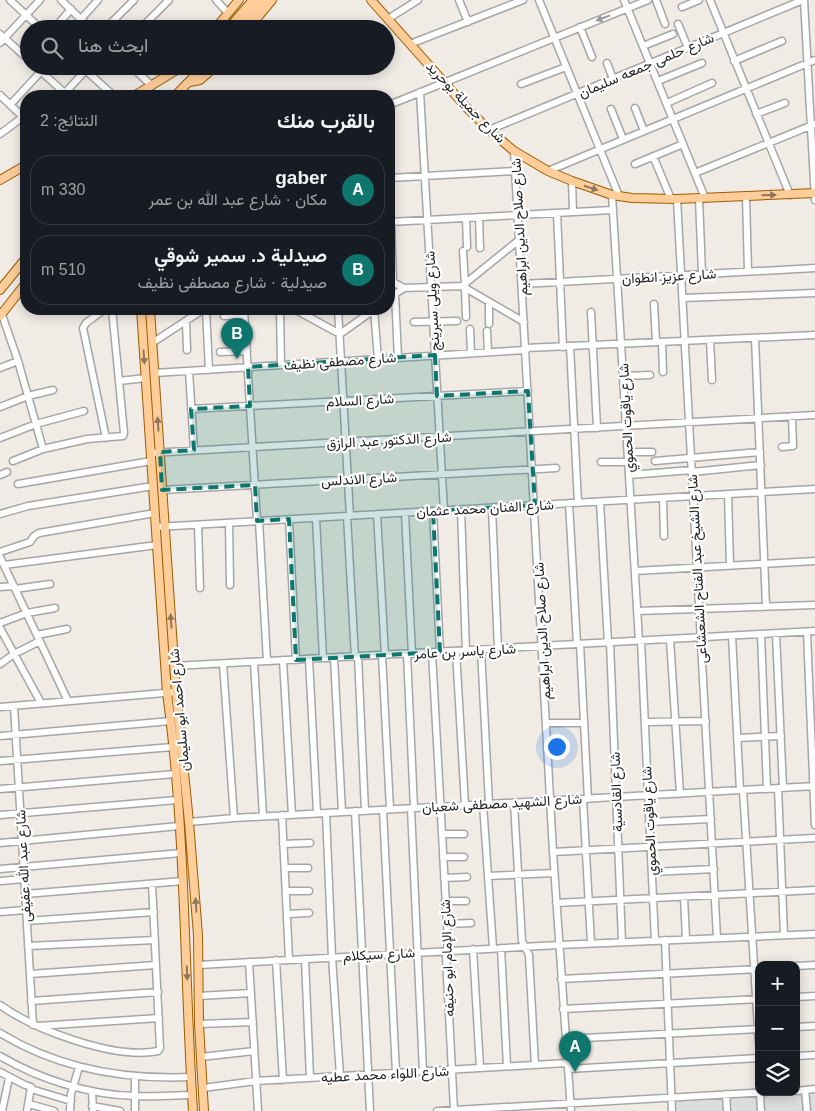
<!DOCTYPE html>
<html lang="ar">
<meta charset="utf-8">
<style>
:root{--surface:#171b24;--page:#20242c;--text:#f1f3f6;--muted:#9ea1a6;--line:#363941;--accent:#0f766e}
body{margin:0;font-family:Helvetica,Vazirmatn,sans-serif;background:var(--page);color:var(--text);direction:rtl}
.controls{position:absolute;right:15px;bottom:15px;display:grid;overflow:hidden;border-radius:10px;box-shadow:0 2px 12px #0003}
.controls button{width:45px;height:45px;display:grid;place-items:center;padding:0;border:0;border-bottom:1px solid var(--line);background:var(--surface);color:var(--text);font:25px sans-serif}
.you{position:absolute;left:556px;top:746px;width:18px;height:18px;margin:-12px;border:4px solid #fff;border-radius:50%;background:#1a73e8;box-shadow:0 0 0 8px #1a73e833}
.badge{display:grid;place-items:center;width:32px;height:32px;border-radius:50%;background:var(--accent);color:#fff;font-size:16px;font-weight:700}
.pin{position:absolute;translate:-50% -41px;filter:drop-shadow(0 1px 2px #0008)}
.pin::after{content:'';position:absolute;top:26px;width:18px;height:15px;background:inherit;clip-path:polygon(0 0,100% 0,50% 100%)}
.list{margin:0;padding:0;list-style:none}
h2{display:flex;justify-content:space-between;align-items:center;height:65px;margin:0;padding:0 20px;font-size:21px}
h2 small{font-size:16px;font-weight:400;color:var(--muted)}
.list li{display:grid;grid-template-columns:32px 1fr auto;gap:15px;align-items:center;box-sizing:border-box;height:70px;margin:0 10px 10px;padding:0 10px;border:1px solid var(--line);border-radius:20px}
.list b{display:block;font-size:19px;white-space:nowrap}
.list p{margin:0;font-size:16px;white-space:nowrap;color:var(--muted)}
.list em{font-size:16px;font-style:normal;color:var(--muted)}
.icon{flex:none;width:28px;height:28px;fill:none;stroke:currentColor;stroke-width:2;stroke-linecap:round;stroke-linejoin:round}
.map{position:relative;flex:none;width:815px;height:1111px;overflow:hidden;direction:ltr}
.search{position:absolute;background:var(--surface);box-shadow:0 2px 12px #0003;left:20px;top:20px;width:375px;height:55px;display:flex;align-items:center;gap:12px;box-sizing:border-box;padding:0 18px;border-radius:28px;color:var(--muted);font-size:19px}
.panel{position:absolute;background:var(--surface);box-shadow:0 2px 12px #0003;left:20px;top:90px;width:375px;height:225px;border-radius:20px;direction:rtl}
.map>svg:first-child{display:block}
.residential{fill:#dddcdc}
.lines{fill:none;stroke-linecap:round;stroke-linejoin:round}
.minor-casing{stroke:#a6a6a6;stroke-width:9}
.major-casing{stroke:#995d00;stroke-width:10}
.minor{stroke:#fff;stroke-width:6}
.major{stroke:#ffcd9a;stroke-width:8}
.oneway{fill:#9a9a9a}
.oneway2{fill:#8f765c}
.marked{fill:#0f766e;fill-opacity:0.2;stroke:#0f766e;stroke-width:4;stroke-dasharray:10 6;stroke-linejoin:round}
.labels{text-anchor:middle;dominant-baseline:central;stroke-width:4.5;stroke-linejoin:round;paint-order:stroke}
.street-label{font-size:14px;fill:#1f1f1f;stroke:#fff}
</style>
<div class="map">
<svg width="815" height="1111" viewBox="0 0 815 1111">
<rect width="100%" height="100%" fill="#f0ebe4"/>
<!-- residential -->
<path class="residential" d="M815 1087V1111H670L672 1100 759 1092H796Z"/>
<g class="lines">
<defs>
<path id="minor" d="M10 0 41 29
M61 0 91 29
M216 0 228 13
M459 0 468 22
M539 0 619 196
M624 0 705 198
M656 0 665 24
M710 0 790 195
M804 0 815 200
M682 7 699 0
M81 19 98 0
M388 19 418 0
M60 22 71 9
M678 24 688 48
M580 27 592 57
M105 29 134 0
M140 29 169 0
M0 34 29 60
M0 43 40 0
M410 44 523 0
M643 46 673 34
M734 61 782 41
M607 63 613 79
M35 66 68 96
M81 66 114 96
M131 66 152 86
M658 81 702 63
M521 84 566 67
M420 92 444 511
M0 95 26 120
M63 95 86 70
M667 103 712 83
M10 105 46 66
M389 105 648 0
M635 108 644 131
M611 109 623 139
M756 114 785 103
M489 130 803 0
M0 134 23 117
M514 151 553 852 571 1111
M653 156 671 199
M635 164 683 144
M548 171 815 60
M695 173 815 124
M389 178 515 171
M572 181 573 212
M612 195 639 641
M746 196 748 272
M699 198 702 274
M677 199 717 938
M557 213 563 347
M479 217 480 248
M466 218 467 247
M389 222 612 210
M391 222 393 282
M463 251 465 285
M389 280 404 288 462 286 524 322
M522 284 815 268
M462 286 519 240
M465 288 466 317
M395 294 398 358
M389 298 404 288
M683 298 815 293
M654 304 656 342
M105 309 86 323 83 328 106 438
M206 309 209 370
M244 309 257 521
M280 309 281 365
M294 309 340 334 375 309
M338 309 350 516
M374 309 378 359
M1 312 18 361 43 449
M591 312 597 428
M224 316 244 315
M186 321 187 350
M414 322 457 321
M489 324V302
M470 329 471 353
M487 331 488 352
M227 334 246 333
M755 338 766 606
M710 340 712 380
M662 342 663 372
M152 343 204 309
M570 346 578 503
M526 348 815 335
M220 352 247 351
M0 368 18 361
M189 371 194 450
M154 373 526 350
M623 376 650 375
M119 381 146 378
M0 407 28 396 53 390
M191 409 528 391
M0 438 36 424 84 411
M782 447 793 446 792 416
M628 452H652
M151 453 815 415
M13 461 43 449 87 439 123 436 124 433 112 309
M655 461 760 452
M601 462H629
M692 472 761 465
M0 475 7 472
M629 475 692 470
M18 484 151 461
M162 490 556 468
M728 494 730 565
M663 498 664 536
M600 502 608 643
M569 503 577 644
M492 508 498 649
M461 510 466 651
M433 511 440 652
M405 513 412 654
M0 514 28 506 153 486
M377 514 385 655
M347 516 355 657
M316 518 323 658
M289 519 296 660
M259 521 267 661
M229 523 230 585
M198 525 200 588
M156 527 815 489
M0 552 30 542 34 536 39 533 155 513
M0 557 68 701
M4 565 157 545
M635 571 815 561
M0 587 14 586
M15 589 50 584
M637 611 815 605
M0 623 27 613 55 608
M0 628 41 703
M807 632 815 825
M761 634 767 789
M776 634 783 788
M37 635 67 629
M732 636 740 790
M670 639 680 794
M641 641 655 941
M610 642 622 942
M580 644 588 799
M481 650 489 804
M456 651 465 805
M432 653 448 942 446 957 454 1110
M407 654 414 808
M382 655 390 809
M358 656 365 811
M334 658 342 812
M309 659 317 813
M283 660 292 815
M254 662 263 816
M0 664 14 654 40 641
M223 664 234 818
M174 666 815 631
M14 706 33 1025
M0 707 176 692
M645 722 706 721
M547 723H584
M0 736 171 721
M737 738 781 736
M0 761 173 747
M778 788 784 935
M0 789 175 774
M743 790 759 1044
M583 799 591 943
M514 803 522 941 529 955 535 1065
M483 804 493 948
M411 808 423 1071
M383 810 396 1073
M355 811 370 1111
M326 813 332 957 340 1076
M0 815 177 800
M282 815 289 959
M189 822 234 818 815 786
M649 822 711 819
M442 834H464
M0 843 179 826
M283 844 310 843
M553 852 815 838
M443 857H464
M285 868H308
M0 869 181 853
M652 872 714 869
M488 876 554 873
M444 878 467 877
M0 881 24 879
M286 891H309
M25 894 183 881
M684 897 686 939
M445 901H466
M556 903 815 890
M0 912 26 910
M287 914 309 913
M27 921 154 912
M447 924 471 923
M665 940 672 1111
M28 946 155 940
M501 948 507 1066
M473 949 480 1068
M305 959 310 1078
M276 960 283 1080
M249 962 258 1111
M199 965 559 945 815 934
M796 966 815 965
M30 974 156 965
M561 979 759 969
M199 996 251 993
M796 997 815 996
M31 1001 158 992
M0 1005C35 1030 115 1060 158 1051L160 1048 152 884
M563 1009 759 999
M199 1024 253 1022
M38 1026 159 1018
M796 1027 815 1026
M0 1033C59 1069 123 1080 191 1077
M565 1039 759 1029
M0 1056C39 1079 89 1095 135 1096 154 1097 173 1095 192 1095
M796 1056 815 1055
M201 1057 254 1051
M568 1069 759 1058
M0 1072 25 1085 31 1087
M203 1088 256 1081 567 1063
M31 1089 71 1101
M805 1090 807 1111
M92 1091 93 1111
M796 1091 815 1089
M760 1093 761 1111
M726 1094 727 1111
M29 1104 54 1111
M92 1106 120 1111
M2 1111 9 1078
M27 1111 31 1087
M70 1111 71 1094 79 1067
M135 1111V1077
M437 1111 767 1092"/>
<path id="major" d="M371 0 466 107 489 130 514 151 548 171 572 181 612 195 632 198 677 199 815 193
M215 29 239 0
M228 29 253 0
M238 29 263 0
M248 29 272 0
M189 82 200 80 216 66
M134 96 183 66
M175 96 204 66
M0 180 26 165
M0 290 26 258
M141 309 167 693C186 831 184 972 193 1111
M150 309 176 692 189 822 198 935 199 1024 204 1111
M0 316 26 283"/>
</defs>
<!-- minor casing -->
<use href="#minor" class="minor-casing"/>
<!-- major casing -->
<use href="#major" class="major-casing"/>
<!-- minor -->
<use href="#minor" class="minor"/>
<!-- major -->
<use href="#major" class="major"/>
</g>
<!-- one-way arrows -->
<defs><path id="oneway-solid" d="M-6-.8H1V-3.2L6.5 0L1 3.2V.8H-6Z" transform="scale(1.25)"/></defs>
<use class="oneway" href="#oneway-solid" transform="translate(603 18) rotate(159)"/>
<g class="oneway2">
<use href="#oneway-solid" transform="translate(591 188) rotate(18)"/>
<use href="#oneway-solid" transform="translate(769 195) rotate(-2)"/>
<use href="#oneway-solid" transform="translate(144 357) rotate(86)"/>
<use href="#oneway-solid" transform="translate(158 424) rotate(-94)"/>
<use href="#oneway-solid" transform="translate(171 621) rotate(-94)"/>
<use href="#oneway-solid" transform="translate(196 905) rotate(-94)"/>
<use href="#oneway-solid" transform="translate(187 973) rotate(88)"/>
</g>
<!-- marked area -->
<path class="marked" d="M435 355 437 396 528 391 535 505 433 511 440 652 296 660 289 519 257 521 255 485 162 490 160 452 194 450 191 409 250 406 248 367Z"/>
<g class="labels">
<!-- street labels -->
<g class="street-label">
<text transform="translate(646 65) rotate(-23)">شارع حلمى جمعه سليمان</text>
<text transform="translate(466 102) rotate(46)">شارع جميلة بوحريد</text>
<text transform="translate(519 227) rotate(-93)">شارع صلاح الدين ابراهيم</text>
<text transform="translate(669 276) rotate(-3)">شارع عزيز انطوان</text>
<text transform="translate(432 301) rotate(-93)">شارع ويلى سبرينج</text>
<text transform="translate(340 361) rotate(-4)">شارع مصطفى نظيف</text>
<text transform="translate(360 400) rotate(-3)">شارع السلام</text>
<text transform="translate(626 418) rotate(-93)">شارع ياقوت الحموي</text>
<text transform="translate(389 440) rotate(-3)">شارع الدكتور عبد الرازق</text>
<text transform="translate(359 479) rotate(-3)">شارع الاندلس</text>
<text transform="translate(485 508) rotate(-3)">شارع الفنان محمد عثمان</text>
<text transform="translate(697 569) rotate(-93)">شارع الشيخ عبد الفتاح الشعشاعى</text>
<text transform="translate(542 631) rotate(-93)">شارع صلاح الدين ابراهيم</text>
<text transform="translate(465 651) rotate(-3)">شارع ياسر بن عامر</text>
<text transform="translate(179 710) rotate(-95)">شارع احمد ابو سليمان</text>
<text transform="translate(616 792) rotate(-92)">شارع القادسية</text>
<text transform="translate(502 803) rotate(-3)">شارع الشهيد مصطفى شعبان</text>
<text transform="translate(649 821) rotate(-93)">شارع ياقوت الحموي</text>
<text transform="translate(23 866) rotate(-93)">شارع عبد الله عفيفى</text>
<text transform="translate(379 954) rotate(-3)">شارع سيكلام</text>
<text transform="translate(447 958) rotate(-92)">شارع الإمام ابو حنيفه</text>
<text transform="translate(385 1074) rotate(-3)">شارع اللواء محمد عطيه</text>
</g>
</g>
</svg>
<div class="controls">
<button>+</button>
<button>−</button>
<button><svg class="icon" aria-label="layers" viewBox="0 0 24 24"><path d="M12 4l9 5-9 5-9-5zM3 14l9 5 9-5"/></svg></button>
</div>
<div class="you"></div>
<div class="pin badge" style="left:575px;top:1072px">A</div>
<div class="pin badge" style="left:237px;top:359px">B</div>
<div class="search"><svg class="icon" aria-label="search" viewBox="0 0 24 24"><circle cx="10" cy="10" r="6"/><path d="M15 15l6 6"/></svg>ابحث هنا</div>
<section class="panel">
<h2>بالقرب منك<small>النتائج: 2</small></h2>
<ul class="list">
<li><span class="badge">A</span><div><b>gaber</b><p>مكان · شارع عبد الله بن عمر</p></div><em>330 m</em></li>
<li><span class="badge">B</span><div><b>صيدلية د. سمير شوقي</b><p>صيدلية · شارع مصطفى نظيف</p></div><em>510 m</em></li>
</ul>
</section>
</div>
